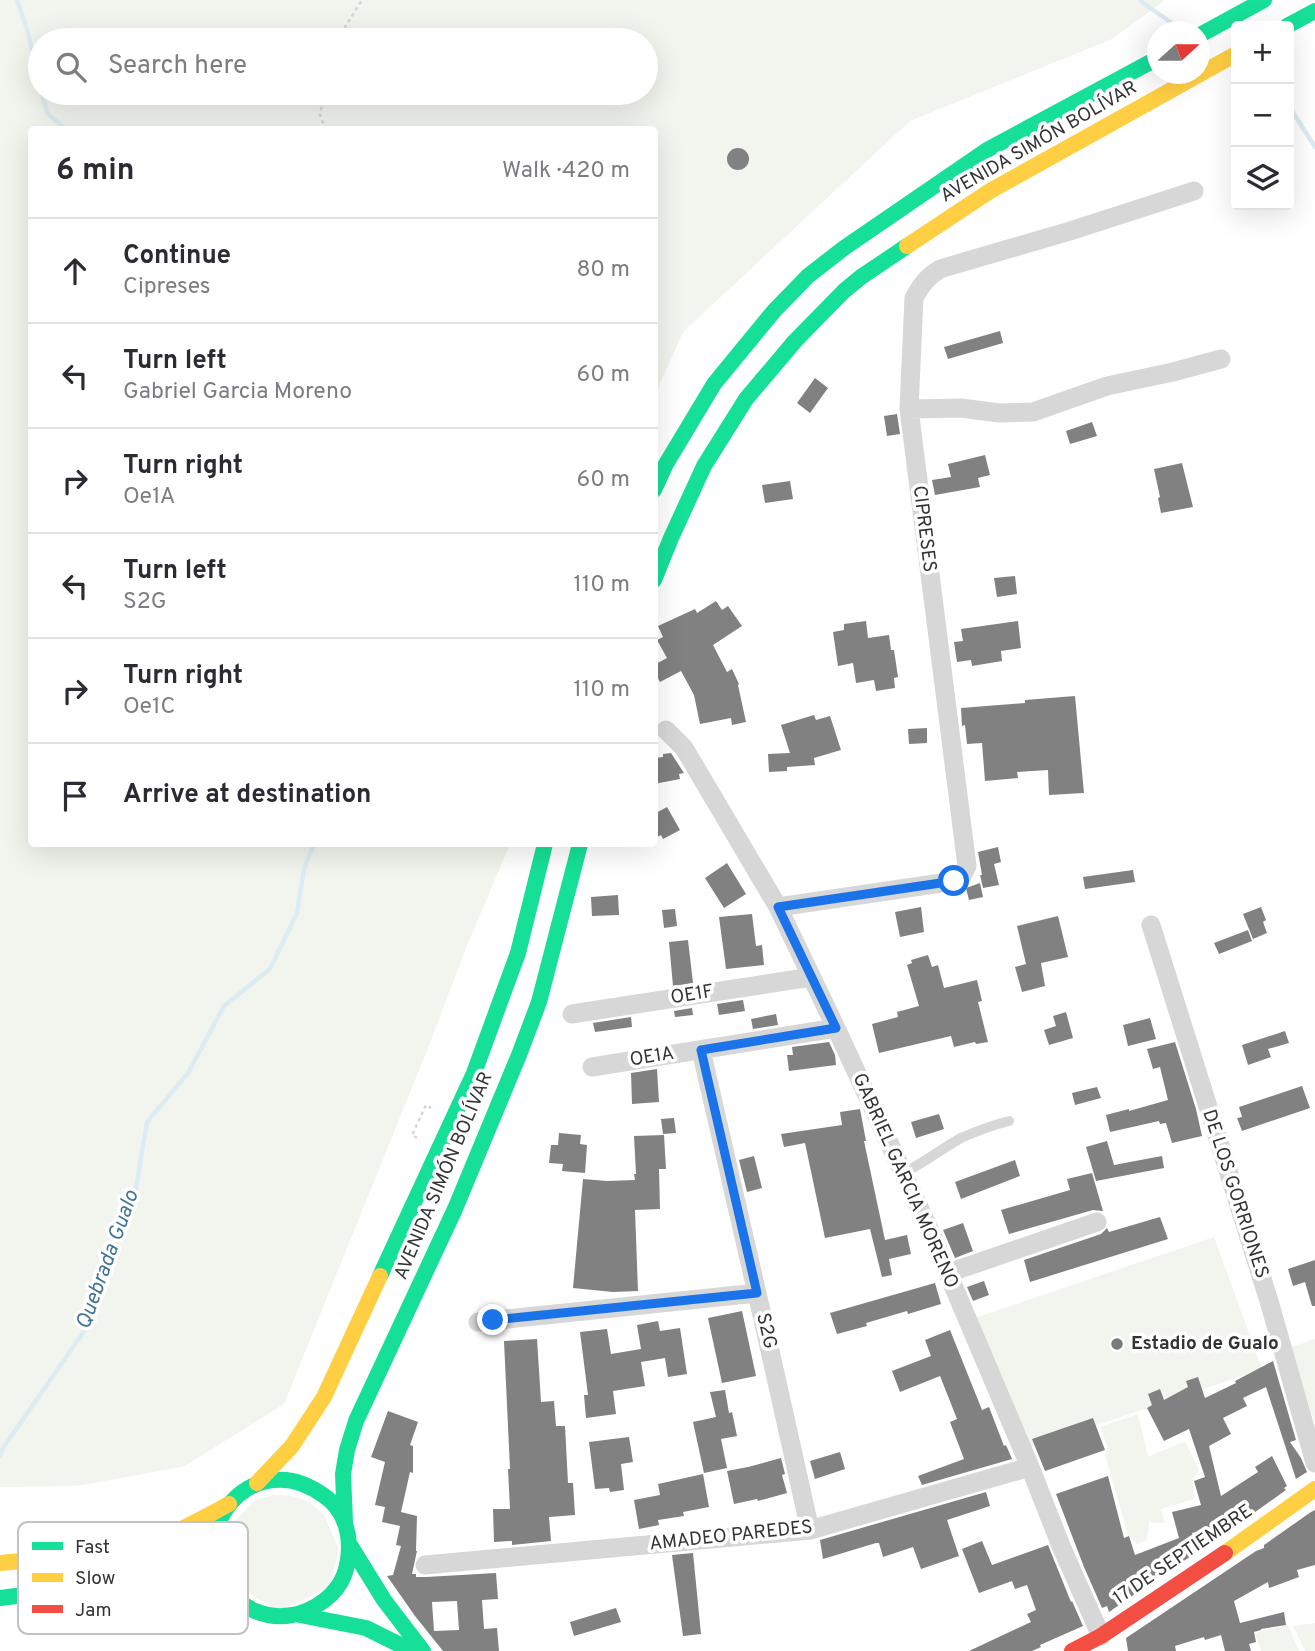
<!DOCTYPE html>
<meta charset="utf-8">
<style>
:root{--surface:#fff;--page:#f2f2f3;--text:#2b2b33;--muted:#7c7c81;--line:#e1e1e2}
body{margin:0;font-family:Overpass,sans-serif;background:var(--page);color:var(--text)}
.controls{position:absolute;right:21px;top:21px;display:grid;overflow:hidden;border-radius:7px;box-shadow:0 7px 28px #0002}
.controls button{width:63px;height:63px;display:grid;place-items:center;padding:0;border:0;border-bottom:2px solid var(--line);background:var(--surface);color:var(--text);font:35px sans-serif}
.compass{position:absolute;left:1147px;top:21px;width:63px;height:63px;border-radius:50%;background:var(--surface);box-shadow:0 7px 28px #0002;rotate:69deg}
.stop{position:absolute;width:21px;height:21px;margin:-16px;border:5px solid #1a73e8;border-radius:50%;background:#fff}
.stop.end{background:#1a73e8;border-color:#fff;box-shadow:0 2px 7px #0008}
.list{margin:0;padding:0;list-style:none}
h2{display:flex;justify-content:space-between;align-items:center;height:91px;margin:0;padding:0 28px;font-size:30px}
h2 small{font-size:23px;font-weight:400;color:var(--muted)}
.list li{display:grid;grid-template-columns:46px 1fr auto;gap:21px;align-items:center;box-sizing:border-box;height:105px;padding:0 28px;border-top:2px solid var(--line)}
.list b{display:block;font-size:26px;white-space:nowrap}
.list p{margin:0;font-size:23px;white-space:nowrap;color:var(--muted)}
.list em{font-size:23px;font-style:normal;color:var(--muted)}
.icon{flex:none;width:38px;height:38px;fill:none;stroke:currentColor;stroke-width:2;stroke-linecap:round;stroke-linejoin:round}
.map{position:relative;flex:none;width:1315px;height:1651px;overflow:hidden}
.search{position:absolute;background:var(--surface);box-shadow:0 7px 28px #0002;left:28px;top:28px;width:630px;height:77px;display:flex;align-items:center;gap:18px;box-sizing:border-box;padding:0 24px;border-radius:38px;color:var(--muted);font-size:26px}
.panel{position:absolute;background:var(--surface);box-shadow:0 7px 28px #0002;left:28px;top:126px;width:630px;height:721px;border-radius:7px}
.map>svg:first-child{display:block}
.green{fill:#f1f5ed;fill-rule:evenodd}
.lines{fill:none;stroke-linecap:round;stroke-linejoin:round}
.stream{stroke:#ddebf3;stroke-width:4.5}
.building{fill:#818181;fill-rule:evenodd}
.path{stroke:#d6d6d6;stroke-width:2.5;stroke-dasharray:3.5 3.5;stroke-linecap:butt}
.lane{stroke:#d7d7d7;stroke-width:10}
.street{stroke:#d7d7d7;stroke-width:19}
.fast{stroke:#16e098;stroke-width:16}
.slow{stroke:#ffcf43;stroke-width:16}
.jam{stroke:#f24e42;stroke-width:16}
.route{stroke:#1a73e8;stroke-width:9}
.poi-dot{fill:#7a7a7a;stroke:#fff;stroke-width:2.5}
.labels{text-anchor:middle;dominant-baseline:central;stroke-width:7;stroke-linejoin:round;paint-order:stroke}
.street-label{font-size:19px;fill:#333;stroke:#fff}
.poi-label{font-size:19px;font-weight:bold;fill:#333;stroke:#fff;text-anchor:start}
.water-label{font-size:21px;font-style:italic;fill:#3f7597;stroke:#fff}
.key{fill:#fff;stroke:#c2c2c2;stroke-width:2}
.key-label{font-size:19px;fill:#333}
</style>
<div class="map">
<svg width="1315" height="1651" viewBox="0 0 1315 1651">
<rect width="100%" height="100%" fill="#fff"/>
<!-- green -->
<path class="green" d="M0 0H1165L1112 39 910 121 683 332 655 395 654 130H32V844H510L466 948 430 1043 284 1404 185 1466 78 1486 0 1487ZM40 40H646V93H40Z
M1214 1237 1262 1369 1021 1451 972 1319Z
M1315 1339V1423L1289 1348Z
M1138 1414 1148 1457 1185 1441 1199 1470 1193 1479 1194 1499 1161 1509 1165 1523 1149 1522 1147 1540 1137 1544 1128 1535 1105 1455 1108 1448 1100 1427Z
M273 1495 291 1496 310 1502 324 1515 339 1550 329 1587 279 1611 231 1583 229 1528 254 1501Z
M1315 1623V1651H1305L1293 1626Z
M1288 1625 1299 1651H1261L1255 1633Z"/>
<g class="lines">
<!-- stream -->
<path class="stream" d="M17 0 27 29 40 84
M1140 0 1143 3 1185 32
M42 93 47 113 67 130
M1289 106 1315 147
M0 1456 3 1448 85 1330 113 1252 134 1200 147 1122 188 1073 224 1006 270 969 297 913 304 869 314 844"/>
</g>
<!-- building -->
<path class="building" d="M727 159a11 11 0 1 1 22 0a11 11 0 1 1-22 0Z
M1000 331 1003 343 948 359 944 347Z
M815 378 828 388 810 413 797 403Z
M897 414 900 434 887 436 884 416Z
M1092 422 1097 436 1070 444 1066 431Z
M985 455 990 475 978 478 980 487 935 495 932 480 951 477 948 464Z
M1182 463 1193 507 1161 513 1158 498 1160 497 1154 469Z
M790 481 793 499 765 503 762 485Z
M1015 576 1017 594 997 597 994 578Z
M716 601 722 610 728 606 742 626 713 645 727 672 732 669 739 684 738 685 746 722 732 725 731 718 700 724 694 695 681 671 660 682 654 671V665L667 658 657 640 663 637 658 626 695 609 697 613Z
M866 621 868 638 889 635 891 650H894L898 677 894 678 895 688 876 691 874 680 856 683 853 663 838 666 833 632 844 630V624Z
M1018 621 1021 648 1001 651 1002 661 972 666 971 660 957 662 954 642 963 641 961 629Z
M1075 696 1084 793 1049 795 1048 770 1017 772 1018 778 985 781 982 743 967 744 965 725 962 726 961 708 1025 703V700Z
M814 715 816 720 830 716 841 750 814 758 815 765 787 767V771L769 772 768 754 790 753 781 725Z
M927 728V743L909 744 908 729Z
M671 753 684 773 679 774 680 779 654 784V758L663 757V754Z
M667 807 680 830 663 839 661 835 654 839V814Z
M998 847 1001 862 994 864 999 885 983 888 980 875H982L978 852Z
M727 863 746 894 724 908 705 878Z
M1133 870 1135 882 1085 889 1083 877Z
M980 883 983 897 969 900 966 888Z
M618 895 619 915 592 916 591 897Z
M921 907 924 932 900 937 895 912Z
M1261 907 1266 920 1263 922 1267 933 1253 939 1243 914Z
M675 909 677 926 664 928 662 910Z
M752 914 756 946 762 945 764 965 726 969 719 917Z
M1058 916 1068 957 1041 963 1045 986 1022 992 1015 967 1026 964 1017 926Z
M1248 930 1252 941 1219 954 1214 943Z
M688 940 693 983 673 986 669 942Z
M928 955 932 967 938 965 944 988 977 980 982 1001 978 1002 988 1042 976 1044 975 1042 954 1047 951 1036 879 1053 872 1024 898 1017 897 1012 919 1006 907 965 912 963 911 960Z
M743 1000 745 1011 719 1015 717 1004Z
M692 1008 693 1015 675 1017 674 1011Z
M1066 1012 1073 1038 1049 1045 1044 1030 1056 1026 1053 1016Z
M776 1014 778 1025 753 1029 751 1019Z
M631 1017 632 1027 595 1032 593 1023Z
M1150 1018 1156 1039 1128 1046 1123 1025Z
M1285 1031 1289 1043 1268 1049 1271 1057 1248 1065 1242 1045Z
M829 1042 835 1055 836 1065 789 1071 787 1055H793L792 1047Z
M1175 1042 1196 1109 1202 1136 1172 1143 1166 1123 1160 1124 1159 1121 1110 1132 1106 1115 1129 1109V1111L1168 1100 1160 1067 1153 1069 1147 1049Z
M657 1069 659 1102 632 1104 631 1073Z
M1302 1086 1310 1108 1242 1131 1237 1118 1242 1117 1239 1107Z
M1097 1087 1101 1098 1075 1105 1072 1093Z
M860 1109 866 1141H864L885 1240 907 1235 911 1254 889 1259 892 1275 882 1277 870 1229 825 1238 805 1143 784 1147 781 1134 842 1125 840 1112Z
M939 1114 944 1129 916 1138 911 1122Z
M674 1118 676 1133 663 1134 661 1119Z
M559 1133 581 1135 580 1144 587 1145 585 1173 562 1171 563 1164 549 1163 551 1145H558Z
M664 1135 666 1169H659L660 1209 635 1210 638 1291 613 1292 573 1288 583 1179 607 1181 635 1180 634 1174H636L634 1136Z
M1107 1141 1114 1165 1162 1156 1164 1168 1096 1181 1086 1147Z
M754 1156 762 1188 747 1192 739 1160Z
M1015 1160 1020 1176 961 1199 955 1182Z
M1092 1173 1103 1211 1093 1210 1009 1234 1001 1210 1070 1190 1067 1179Z
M1160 1217 1168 1239 1030 1282 1024 1260 1101 1234 1107 1228 1109 1232Z
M963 1223 973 1251 955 1258 943 1230Z
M1315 1260V1306H1312L1305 1282 1293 1286 1288 1269Z
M984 1281 989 1295 973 1301 967 1287Z
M935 1283 941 1304 908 1314 907 1311 866 1323 867 1326 837 1334 830 1313Z
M742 1311 756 1376 722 1383 708 1318Z
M658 1321 660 1331 680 1328 687 1374 668 1377 665 1358 641 1362 645 1386 613 1391 616 1414 586 1418 584 1395H588L580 1332 607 1329 611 1354 641 1349 637 1325Z
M950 1330 982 1410 989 1407 1004 1446 1006 1445 1012 1459 922 1485 918 1476 964 1459 950 1422 957 1419 940 1376 900 1392 892 1371 931 1356 925 1340Z
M537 1339 541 1402 554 1401 556 1426H565L568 1483H573L575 1515 549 1517 551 1541 512 1545V1541L494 1542 493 1509H510L508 1469H510L504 1341Z
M1273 1361 1296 1440 1290 1442 1301 1458 1307 1472 1296 1479 1266 1387 1243 1398 1247 1406 1223 1418 1231 1434 1209 1446 1221 1496 1258 1472 1255 1467 1272 1456 1287 1486 1284 1488 1286 1490 1223 1535 1221 1526 1192 1533 1198 1552 1158 1577 1144 1583 1145 1587 1109 1612 1107 1606 1102 1608 1084 1567 1056 1494 1108 1476 1124 1538 1129 1536 1135 1555 1179 1538 1172 1512 1201 1505 1194 1481 1205 1477 1189 1429 1164 1441 1147 1408 1152 1405 1148 1394 1160 1389 1164 1400 1188 1387 1186 1381 1198 1377 1205 1398 1236 1383 1235 1381Z
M725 1390 729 1413 732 1412 737 1436 721 1439 727 1468 704 1473 693 1422 716 1417 710 1392Z
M388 1411 418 1422 410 1445 413 1446V1473L410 1472 401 1512 417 1516 416 1551H417L412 1574H416V1577H426L496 1573 498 1599 482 1600 484 1629 497 1628 499 1651H443L415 1616 387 1576 393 1575 401 1546 396 1545 400 1526 382 1522 385 1507 375 1505 385 1462 371 1457ZM457 1601 459 1630 434 1631 432 1602Z
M1093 1418 1105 1450 1045 1471 1032 1439Z
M629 1437 633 1462 621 1464 624 1490 610 1492 609 1488 595 1489 589 1442Z
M840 1452 845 1469 815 1479 810 1461Z
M781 1458 785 1474 782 1475 787 1493 758 1501 757 1499 734 1504 727 1471 748 1467Z
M703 1474 709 1507 683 1512 684 1516 658 1520 659 1525 639 1529 634 1500 660 1495 658 1484Z
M986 1492 990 1506 947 1520 959 1556 921 1569 913 1547 883 1557 879 1543H876L823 1559 820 1540Z
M1315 1510V1565L1297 1570 1299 1577 1269 1588 1268 1582 1234 1601 1240 1623 1284 1612 1286 1625 1261 1629V1630L1254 1632 1256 1642 1249 1644 1251 1651H1225L1221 1635 1205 1640 1204 1637 1175 1646 1176 1651H1128L1126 1638 1256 1551 1264 1548V1545L1311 1512Z
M982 1541 992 1565 1048 1545 1071 1602 1072 1601 1083 1626 1040 1645 1041 1647 1032 1651H969L1031 1622 1027 1614 1036 1610 1027 1585 1015 1589 1012 1581 979 1593 962 1549Z
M693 1553 701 1634 683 1636 672 1555Z
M616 1608 621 1622 574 1636 570 1622Z"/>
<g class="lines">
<!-- path -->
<path class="path" d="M337 40 362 0
M324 93 320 115 326 130
M417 1138 412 1135 426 1105 431 1108"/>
<!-- lane -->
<path class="lane" d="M903 1173C924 1163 941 1149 961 1138 977 1131 993 1125 1009 1121"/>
<!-- street -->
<path class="street" d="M909 409 961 408 999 413 1033 412 1107 386 1173 372 1221 359
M666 730 684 748 778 907 836 1028 930 1231 1030 1467 1061 1546 1101 1636
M778 907 955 881 962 876 967 866 909 409 914 298C921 285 927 277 940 269L1070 231 1194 191
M1151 925 1269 1301 1315 1463
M572 1014 811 977
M701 1050 762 1315 810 1530
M592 1067 836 1028
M948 1273 1097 1222
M478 1322 757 1293
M425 1565 810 1530 1030 1467"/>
<!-- fast -->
<path class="fast" d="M1287 26 1315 11
M1200 35 1264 0
M654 490 666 464 714 384 774 311 808 276 844 248 987 150 1158 58
M654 580 671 538 704 466 746 399 795 341 844 291 861 277 907 246
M380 1276 474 1073 518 953 545 844
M345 1522 343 1474 347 1450 356 1421 455 1209 519 1055 539 1002 580 844
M350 1545 384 1600 423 1651
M0 1598C57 1591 117 1578 174 1586 194 1589 213 1592 231 1599 240 1602 247 1607 255 1611 279 1621 304 1616 325 1600 343 1586 349 1568 349 1545 348 1525 340 1506 323 1495 309 1485 292 1478 274 1480 235 1484 208 1522 215 1560 217 1576 228 1589 238 1601
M300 1615 366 1628 412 1651"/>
<!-- slow -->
<path class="slow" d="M907 246 990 191 1236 54
M257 1483 292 1446 324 1397 380 1276
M1225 1553 1315 1489
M0 1563C52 1558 106 1557 156 1540 181 1531 205 1517 229 1504"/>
<!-- jam -->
<path class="jam" d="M1072 1651 1101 1636 1225 1553"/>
</g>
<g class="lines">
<!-- route -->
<path class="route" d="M493 1320 757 1293 701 1050 836 1028 778 907 954 881"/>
</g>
<!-- markers -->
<circle class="poi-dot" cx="1117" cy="1344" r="7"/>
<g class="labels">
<!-- street labels -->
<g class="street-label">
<text transform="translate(1039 142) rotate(-30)">AVENIDA SIMÓN BOLÍVAR</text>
<text transform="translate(924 529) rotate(83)">CIPRESES</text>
<text transform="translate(692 995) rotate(-9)">OE1F</text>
<text transform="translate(652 1057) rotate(-9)">OE1A</text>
<text transform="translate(444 1176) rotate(-67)">AVENIDA SIMÓN BOLÍVAR</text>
<text transform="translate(905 1181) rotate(66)">GABRIEL GARCIA MORENO</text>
<text transform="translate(1235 1194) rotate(72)">DE LOS GORRIONES</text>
<text transform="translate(766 1331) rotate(77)">S2G</text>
<text transform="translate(731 1536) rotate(-6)">AMADEO PAREDES</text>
<text transform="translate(1183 1555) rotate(-34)">17 DE SEPTIEMBRE</text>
</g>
<!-- poi labels -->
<g class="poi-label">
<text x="1131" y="1344">Estadio de Gualo</text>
</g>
<!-- water labels -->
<g class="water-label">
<text transform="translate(108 1260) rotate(-70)">Quebrada Gualo</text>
</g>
</g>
<!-- legend -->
<rect x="18" y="1522" width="230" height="112" rx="10" class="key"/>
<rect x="32" y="1542" width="31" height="8" fill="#16e098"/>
<rect x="32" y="1573" width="31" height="9" fill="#ffcf43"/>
<rect x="32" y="1605" width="31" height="8" fill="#f24e42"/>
<g class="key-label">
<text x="75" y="1553">Fast</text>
<text x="75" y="1584">Slow</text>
<text x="75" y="1616">Jam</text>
</g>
</svg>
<div class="controls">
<button>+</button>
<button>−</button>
<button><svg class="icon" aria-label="layers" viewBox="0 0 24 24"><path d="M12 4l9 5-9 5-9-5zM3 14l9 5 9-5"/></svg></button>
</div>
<svg class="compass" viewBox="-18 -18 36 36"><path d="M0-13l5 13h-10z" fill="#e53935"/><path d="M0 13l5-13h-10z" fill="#7c7c81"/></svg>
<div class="stop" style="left:954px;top:881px"></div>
<div class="stop end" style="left:493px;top:1320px"></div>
<div class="search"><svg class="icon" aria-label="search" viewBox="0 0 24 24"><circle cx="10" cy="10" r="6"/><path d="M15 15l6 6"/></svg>Search here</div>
<section class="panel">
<h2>6 min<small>Walk · 420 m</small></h2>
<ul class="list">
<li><svg class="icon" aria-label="ahead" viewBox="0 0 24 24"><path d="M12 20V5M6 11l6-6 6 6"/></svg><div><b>Continue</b><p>Cipreses</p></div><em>80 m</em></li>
<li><svg class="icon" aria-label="left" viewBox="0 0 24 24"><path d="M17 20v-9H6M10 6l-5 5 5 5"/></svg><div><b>Turn left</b><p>Gabriel Garcia Moreno</p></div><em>60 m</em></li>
<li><svg class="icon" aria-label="right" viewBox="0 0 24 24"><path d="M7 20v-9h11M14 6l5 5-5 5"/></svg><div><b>Turn right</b><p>Oe1A</p></div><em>60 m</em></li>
<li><svg class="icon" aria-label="left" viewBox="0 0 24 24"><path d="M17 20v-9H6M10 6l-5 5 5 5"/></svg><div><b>Turn left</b><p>S2G</p></div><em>110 m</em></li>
<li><svg class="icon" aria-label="right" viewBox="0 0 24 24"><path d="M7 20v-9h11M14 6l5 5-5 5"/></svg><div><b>Turn right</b><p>Oe1C</p></div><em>110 m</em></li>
<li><svg class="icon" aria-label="arrive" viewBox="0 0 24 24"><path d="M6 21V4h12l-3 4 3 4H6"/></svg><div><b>Arrive at destination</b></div></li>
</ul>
</section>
</div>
